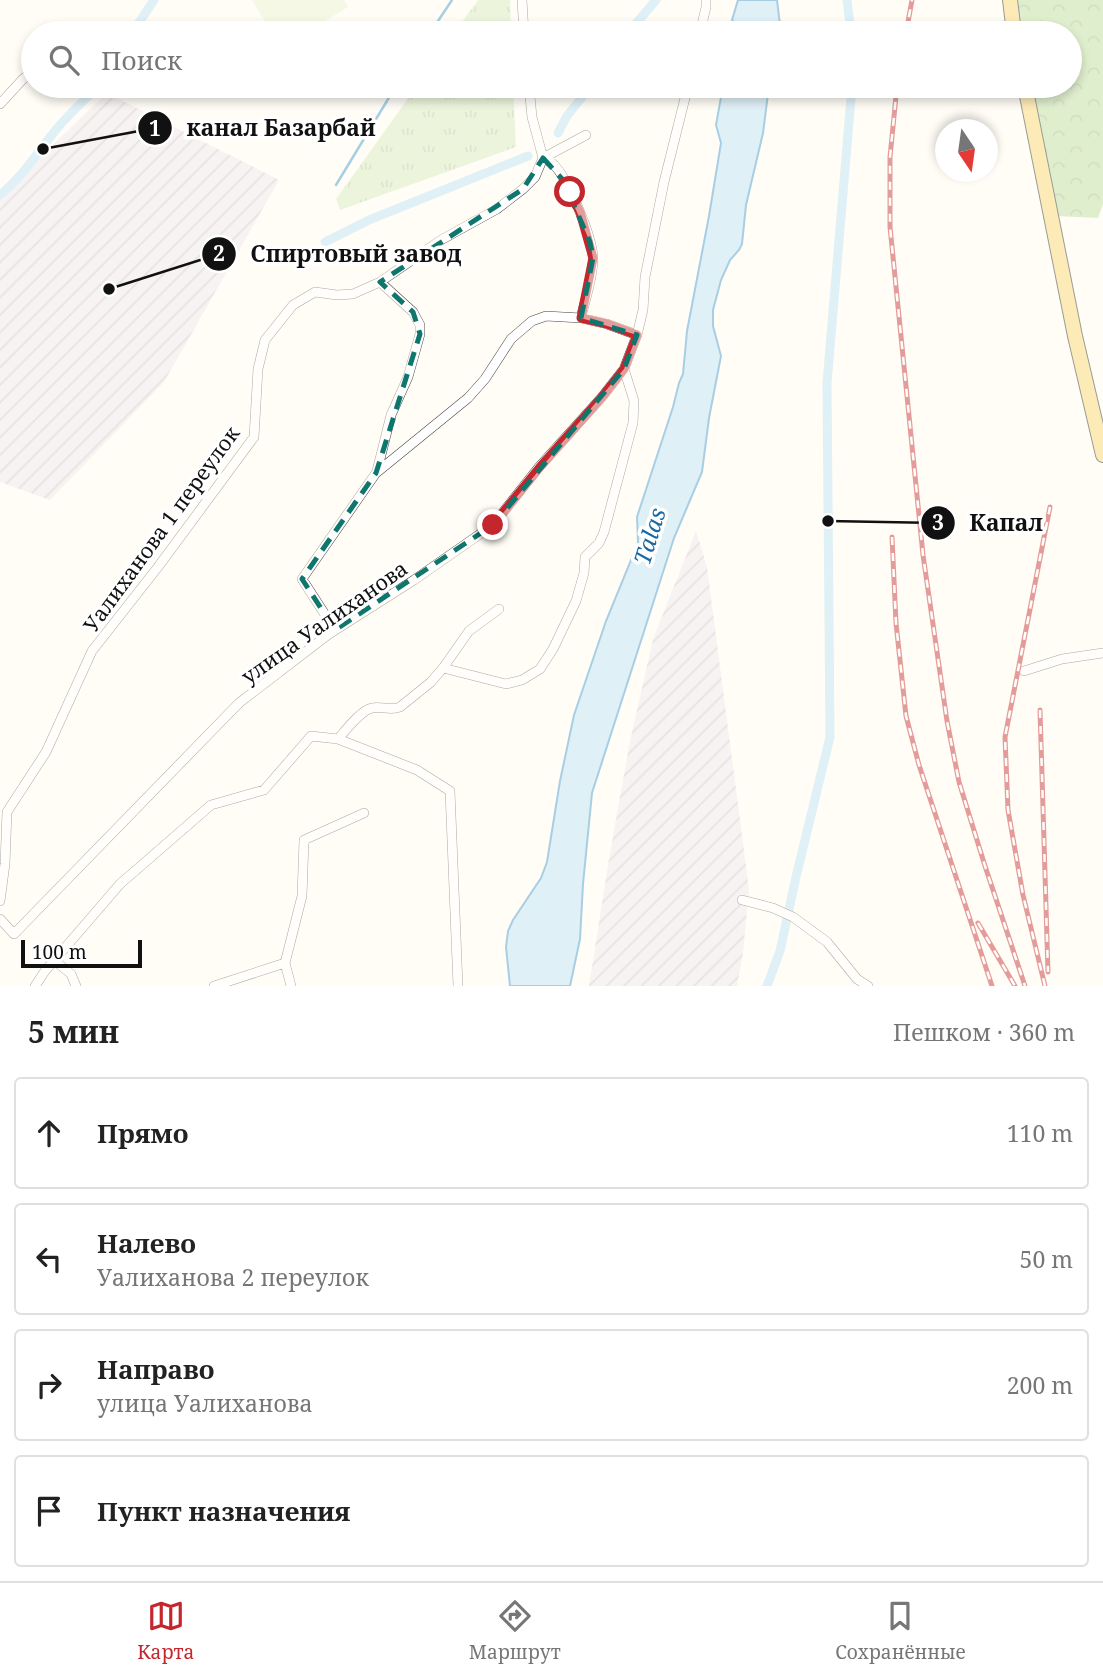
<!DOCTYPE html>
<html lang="ru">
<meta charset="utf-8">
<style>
:root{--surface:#fff;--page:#f6f6f6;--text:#222;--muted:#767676;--line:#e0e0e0;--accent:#c4262e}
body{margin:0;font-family:"Noto Serif",serif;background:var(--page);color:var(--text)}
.compass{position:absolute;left:935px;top:119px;width:63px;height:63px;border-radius:50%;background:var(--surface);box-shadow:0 4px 10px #0003;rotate:167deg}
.scale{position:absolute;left:21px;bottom:18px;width:121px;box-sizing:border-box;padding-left:7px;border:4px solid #111;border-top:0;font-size:19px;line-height:24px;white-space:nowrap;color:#111;-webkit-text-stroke:5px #fff;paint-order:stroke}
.stop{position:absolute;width:21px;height:21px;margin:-16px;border:5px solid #c4262e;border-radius:50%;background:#fff}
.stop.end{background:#c4262e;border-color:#fff;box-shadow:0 2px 7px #0008}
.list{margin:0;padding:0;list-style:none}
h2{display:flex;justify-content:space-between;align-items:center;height:91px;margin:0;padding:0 28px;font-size:30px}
h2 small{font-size:23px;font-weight:400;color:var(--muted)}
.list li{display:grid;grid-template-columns:46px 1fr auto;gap:21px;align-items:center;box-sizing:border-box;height:112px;margin:0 14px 14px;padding:0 14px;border:2px solid var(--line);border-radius:7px}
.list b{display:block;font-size:26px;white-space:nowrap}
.list p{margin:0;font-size:23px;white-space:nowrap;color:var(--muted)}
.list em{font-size:23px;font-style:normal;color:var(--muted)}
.icon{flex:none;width:38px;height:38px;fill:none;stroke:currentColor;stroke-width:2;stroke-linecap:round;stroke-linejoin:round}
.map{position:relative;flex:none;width:1103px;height:986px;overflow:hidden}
.search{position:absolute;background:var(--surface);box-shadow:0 4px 10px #0003;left:21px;right:21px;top:21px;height:77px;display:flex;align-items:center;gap:18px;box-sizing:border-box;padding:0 24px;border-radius:38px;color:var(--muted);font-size:26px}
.sheet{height:595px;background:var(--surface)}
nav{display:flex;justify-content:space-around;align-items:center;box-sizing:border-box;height:98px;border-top:2px solid var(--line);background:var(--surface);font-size:19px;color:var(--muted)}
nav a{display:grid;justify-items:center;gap:4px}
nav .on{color:var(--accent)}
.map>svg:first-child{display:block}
.industrial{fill:url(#industrial-furrows)}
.grass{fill:url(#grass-tufts)}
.forest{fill:url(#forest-crowns)}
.pitch{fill:#e6f2cf}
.water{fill:#b9e0f7;stroke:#3f96cf;stroke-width:2}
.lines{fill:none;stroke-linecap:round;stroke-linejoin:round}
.stream{stroke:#3f96cf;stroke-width:2.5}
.canal{stroke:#b9e0f7;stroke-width:9}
.minor-casing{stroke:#444;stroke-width:10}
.primary-casing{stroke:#222;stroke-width:16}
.minor{stroke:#fff;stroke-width:9}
.primary{stroke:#f9d66b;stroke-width:14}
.rail-casing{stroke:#c4262e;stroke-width:5}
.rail{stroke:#fff;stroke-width:2.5;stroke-dasharray:8;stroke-linecap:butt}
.route{stroke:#c4262e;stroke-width:9}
.marked{fill:none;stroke:#0f766e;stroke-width:5;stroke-dasharray:14 9;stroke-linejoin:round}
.labels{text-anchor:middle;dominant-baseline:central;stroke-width:7;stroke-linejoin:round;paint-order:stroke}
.street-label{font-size:21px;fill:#111;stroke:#fff}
.water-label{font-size:23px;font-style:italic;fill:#1768a6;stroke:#fff}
.leader{fill:none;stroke:#111;stroke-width:2.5}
.callout-dot{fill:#111;stroke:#fff;stroke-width:2.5}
.mark-label{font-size:21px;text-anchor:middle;font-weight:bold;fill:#fff}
.callout-label{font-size:23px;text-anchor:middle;font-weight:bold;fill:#111;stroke:#fff;stroke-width:7;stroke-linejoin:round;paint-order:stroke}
</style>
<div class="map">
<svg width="1103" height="986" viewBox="0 0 1103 986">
<defs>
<pattern id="industrial-furrows" width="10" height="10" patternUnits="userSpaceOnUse" patternTransform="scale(1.75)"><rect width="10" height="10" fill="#eee6ef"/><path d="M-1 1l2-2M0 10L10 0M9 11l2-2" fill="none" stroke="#cbc4cc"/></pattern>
<pattern id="grass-tufts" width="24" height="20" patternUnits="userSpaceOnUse" patternTransform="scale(1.75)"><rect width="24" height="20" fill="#d5ebbd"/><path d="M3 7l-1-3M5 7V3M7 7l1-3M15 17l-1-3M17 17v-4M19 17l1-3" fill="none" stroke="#b6c8a1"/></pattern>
<pattern id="forest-crowns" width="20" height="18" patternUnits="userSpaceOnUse" patternTransform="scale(1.75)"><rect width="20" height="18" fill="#b9dc9c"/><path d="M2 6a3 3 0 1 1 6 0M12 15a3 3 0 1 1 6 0" fill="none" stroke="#9ebc85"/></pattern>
</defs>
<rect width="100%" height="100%" fill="#fffdf5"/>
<!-- industrial -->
<path class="industrial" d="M107 93 279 180 164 382 50 500 0 482V195Z
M696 531 707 567 749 889 743 953 737 986H589L609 859 629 746 653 639Z"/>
<!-- grass -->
<path class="grass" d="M478 0H510L511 33H454Z
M417 86H513L516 147 340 210 336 199Z"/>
<!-- forest -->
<path class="forest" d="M1016 0H1103V204L1098 218 1056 216 1031 86H1070V33H1022Z"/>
<!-- pitch -->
<path class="pitch" d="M252 0H344L348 7 305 33H272Z"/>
<!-- water -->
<path class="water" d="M738 0H777L780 25 776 26V33H733L735 23 732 20Z
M723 86H769L763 133 746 205 742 244 739 250 730 260 721 280 713 310V326L721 356 709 418 702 472 674 538 592 793 583 884 580 939 570 986H510L506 947 508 931 513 920 541 878 547 862 560 781 574 715 606 621 636 548 638 542 637 517 673 407 679 383 683 374 687 331 709 216 721 143 716 125Z"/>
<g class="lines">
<!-- stream -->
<path class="stream" d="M430 33 452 0
M336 185 396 86"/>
<!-- canal -->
<path class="canal" d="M847 0 851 33
M132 33 154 0
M628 33 656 0
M558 133 567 116 591 86
M0 195C24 176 40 148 60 125 72 111 86 99 98 86
M325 242 369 220 528 156
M767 986 780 951 796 877 830 737 827 383 852 86"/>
<defs>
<path id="minor" d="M522 0 524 33
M700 33 706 7V0
M529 86 532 117 543 158C546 160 550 161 552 163 568 177 593 238 593 259 593 278 585 299 581 318
M0 104 23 79 33 71
M377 471 391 415 408 377 420 334V325L413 312 380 282
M335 630 302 579 376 473 468 398 485 379 511 339 532 321 546 316 581 318 607 324 637 335
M443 668 506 684 522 680 540 669 553 649 576 601 584 573 585 557 599 543 604 532 633 423 634 401 624 369
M1024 671 1062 659 1103 653
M338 739 417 770 450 791 458 986
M742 900 773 908 793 917 827 942 857 979 868 986
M0 901 5 864 7 812 46 752 92 651 158 567 254 437 258 369 265 340 293 305 315 292 337 295 353 294 380 282 441 240 497 209 523 189 535 177 543 158 586 135
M0 919 14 934 239 703 329 634 414 580 493 525 539 467 602 397 624 369 637 335 643 310 645 277 664 182 688 86
M54 960 71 974 76 986
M35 986 45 971 120 884 211 805 264 790 311 736 338 739C345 731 361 710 372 708 382 706 391 711 400 707L431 682 443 668 469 631 499 609
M214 986 285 963
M291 986 285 963 302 896 304 840 364 813"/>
<path id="primary" d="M1010 0 1014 33
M1025 86 1075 336 1103 455"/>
</defs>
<!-- minor casing -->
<use href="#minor" class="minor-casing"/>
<!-- primary casing -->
<use href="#primary" class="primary-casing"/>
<!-- minor -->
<use href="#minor" class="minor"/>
<!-- primary -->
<use href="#primary" class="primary"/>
<defs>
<path id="rail" d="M906 33 912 0
M897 86 890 157V227L923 555 947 721 959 782 985 866 1025 986
M892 537 896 623 906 716 919 765 992 986
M1040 710 1048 972
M978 923 1015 986
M1045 986 1023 895 1008 810 1005 737 1050 507"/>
</defs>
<!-- rail casing -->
<use href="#rail" class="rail-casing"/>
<!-- rail -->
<use href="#rail" class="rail"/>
</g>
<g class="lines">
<!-- route -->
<path class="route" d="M493 525 540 467 602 397 624 369 637 335 607 324 581 318 593 258 580 212 570 192"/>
</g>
<!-- marked area -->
<path d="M0 0H1103V986H0ZM543 158 563 180 590 242 593 258 581 318 637 335 624 369 493 525 335 630 302 579 376 473 420 334 413 312 380 282 523 189Z" fill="#fffdf5" fill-opacity=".55" fill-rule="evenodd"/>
<path class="marked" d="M543 158 563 180 590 242 593 258 581 318 637 335 624 369 493 525 335 630 302 579 376 473 420 334 413 312 380 282 523 189Z"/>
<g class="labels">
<!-- street labels -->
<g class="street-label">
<text transform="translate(161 529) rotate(-54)">Уалиханова 1 переулок</text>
<text transform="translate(324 622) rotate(-35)">улица Уалиханова</text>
</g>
<!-- water labels -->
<g class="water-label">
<text transform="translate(649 536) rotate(-73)">Talas</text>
</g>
</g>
<!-- callouts -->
<path class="leader" d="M43 149L155 128M109 289L219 254M828 521L938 523"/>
<g class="callout-dot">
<circle cx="43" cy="149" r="7"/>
<circle cx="109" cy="289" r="7"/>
<circle cx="828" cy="521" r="7"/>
<circle cx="155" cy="128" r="18"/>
<circle cx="219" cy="254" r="18"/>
<circle cx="938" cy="523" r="18"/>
</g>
<g class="mark-label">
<text x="155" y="136">1</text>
<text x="219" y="261">2</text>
<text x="938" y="530">3</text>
</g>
<g class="callout-label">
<text x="281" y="136">канал Базарбай</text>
<text x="356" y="262">Спиртовый завод</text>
<text x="1006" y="531">Капал</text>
</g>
</svg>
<svg class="compass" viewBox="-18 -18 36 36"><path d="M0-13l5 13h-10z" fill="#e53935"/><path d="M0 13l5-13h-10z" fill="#767676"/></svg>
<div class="scale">100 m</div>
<div class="stop" style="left:570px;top:192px"></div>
<div class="stop end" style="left:493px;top:525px"></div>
<div class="search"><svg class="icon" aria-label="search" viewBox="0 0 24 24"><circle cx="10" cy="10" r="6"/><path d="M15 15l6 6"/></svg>Поиск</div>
</div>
<section class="sheet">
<h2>5 мин<small>Пешком · 360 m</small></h2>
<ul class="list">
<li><svg class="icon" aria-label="ahead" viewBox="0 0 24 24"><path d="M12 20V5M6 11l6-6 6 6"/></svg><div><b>Прямо</b></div><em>110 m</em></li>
<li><svg class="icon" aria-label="left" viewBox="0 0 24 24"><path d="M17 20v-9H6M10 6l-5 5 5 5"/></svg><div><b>Налево</b><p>Уалиханова 2 переулок</p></div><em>50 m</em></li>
<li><svg class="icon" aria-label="right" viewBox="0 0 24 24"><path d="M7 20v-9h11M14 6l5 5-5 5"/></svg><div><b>Направо</b><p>улица Уалиханова</p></div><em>200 m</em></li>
<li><svg class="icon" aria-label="arrive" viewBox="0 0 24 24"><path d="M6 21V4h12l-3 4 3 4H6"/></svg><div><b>Пункт назначения</b></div></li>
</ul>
</section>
<nav>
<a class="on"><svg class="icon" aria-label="map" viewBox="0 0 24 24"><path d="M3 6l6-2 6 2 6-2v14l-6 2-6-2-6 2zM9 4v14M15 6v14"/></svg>Карта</a>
<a><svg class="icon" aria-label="directions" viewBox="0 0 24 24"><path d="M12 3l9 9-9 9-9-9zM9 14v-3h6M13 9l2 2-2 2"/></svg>Маршрут</a>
<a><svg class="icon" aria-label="saved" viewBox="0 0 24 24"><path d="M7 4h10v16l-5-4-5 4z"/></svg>Сохранённые</a>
</nav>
